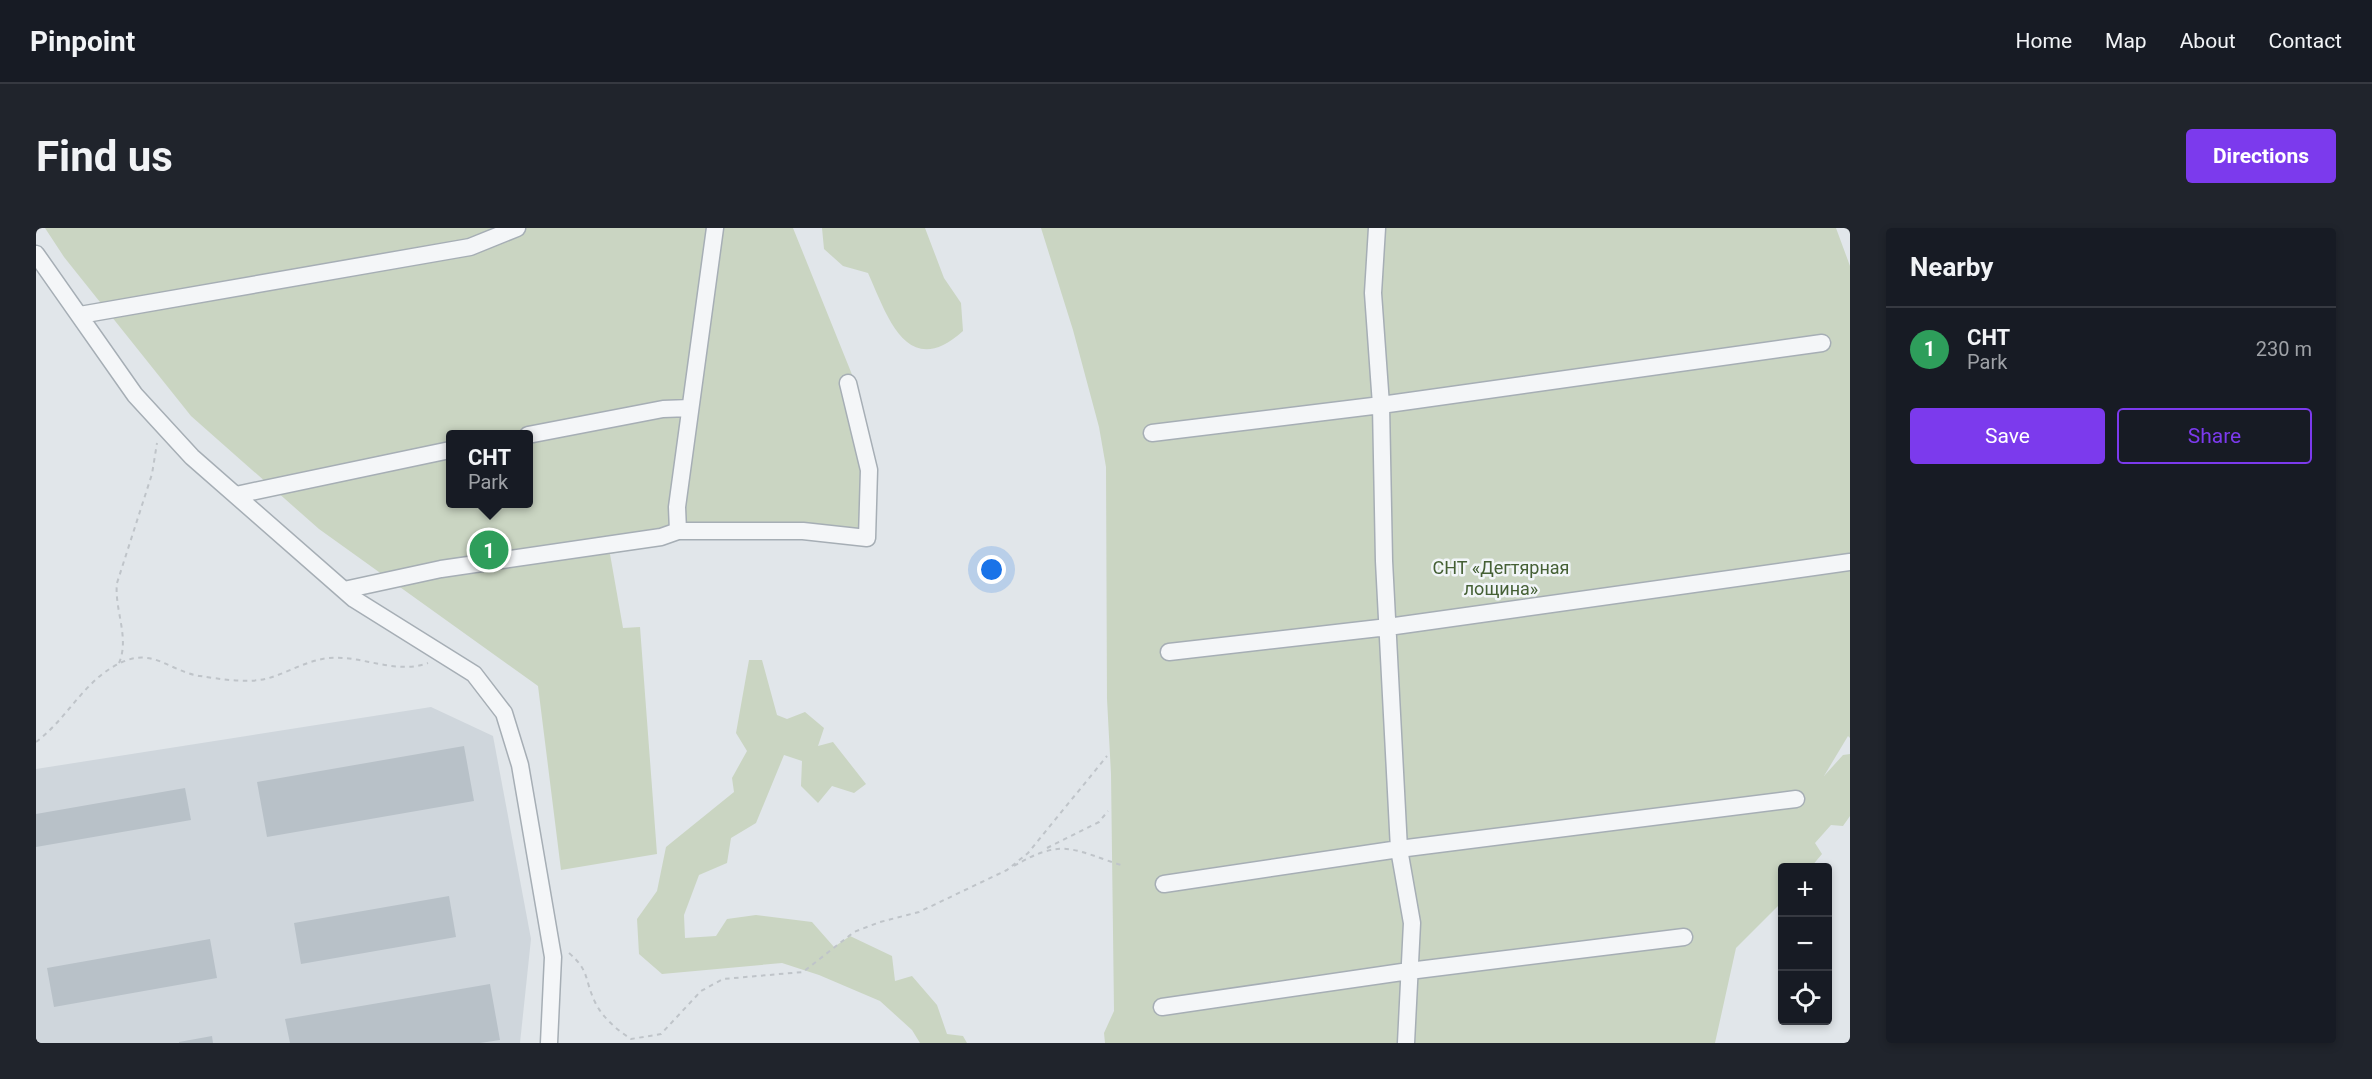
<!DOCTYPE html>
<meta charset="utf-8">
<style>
:root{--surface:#171b24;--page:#20242c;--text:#f1f3f6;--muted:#9ea1a6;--line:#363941;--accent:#7c3aed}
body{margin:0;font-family:Roboto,sans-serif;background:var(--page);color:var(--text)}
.controls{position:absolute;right:18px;bottom:18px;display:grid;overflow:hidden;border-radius:6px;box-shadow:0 3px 9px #0003}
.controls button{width:54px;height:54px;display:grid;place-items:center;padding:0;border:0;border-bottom:2px solid var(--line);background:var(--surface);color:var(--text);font:30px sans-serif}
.you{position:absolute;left:956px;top:342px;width:21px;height:21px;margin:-15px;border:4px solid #fff;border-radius:50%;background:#1a73e8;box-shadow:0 0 0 9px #1a73e833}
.badge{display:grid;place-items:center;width:39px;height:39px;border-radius:50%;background:var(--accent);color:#fff;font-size:20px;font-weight:700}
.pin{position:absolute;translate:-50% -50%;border:3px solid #fff;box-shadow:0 2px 6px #0006}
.popup{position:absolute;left:410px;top:202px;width:87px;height:78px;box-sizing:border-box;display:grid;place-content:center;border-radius:6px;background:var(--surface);filter:drop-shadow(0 2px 4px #0005);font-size:20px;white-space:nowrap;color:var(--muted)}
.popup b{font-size:22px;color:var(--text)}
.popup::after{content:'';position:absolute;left:50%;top:100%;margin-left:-12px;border:12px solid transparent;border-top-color:var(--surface)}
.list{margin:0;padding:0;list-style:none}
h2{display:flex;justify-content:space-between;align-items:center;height:78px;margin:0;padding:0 24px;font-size:26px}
h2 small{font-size:20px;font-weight:400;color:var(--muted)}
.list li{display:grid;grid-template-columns:39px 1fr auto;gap:18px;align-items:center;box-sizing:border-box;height:84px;padding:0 24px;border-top:2px solid var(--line)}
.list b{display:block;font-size:22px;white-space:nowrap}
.list p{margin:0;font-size:20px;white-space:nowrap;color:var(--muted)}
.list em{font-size:20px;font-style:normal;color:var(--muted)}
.actions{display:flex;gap:12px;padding:18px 24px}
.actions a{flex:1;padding:14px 0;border:2px solid var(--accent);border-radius:6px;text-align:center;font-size:21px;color:var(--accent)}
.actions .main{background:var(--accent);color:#fff}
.icon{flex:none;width:33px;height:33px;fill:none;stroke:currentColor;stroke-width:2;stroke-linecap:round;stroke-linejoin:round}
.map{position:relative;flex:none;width:1814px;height:815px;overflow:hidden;border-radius:6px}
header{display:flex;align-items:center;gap:36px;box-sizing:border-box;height:84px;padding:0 30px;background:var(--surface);border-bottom:2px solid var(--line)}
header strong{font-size:28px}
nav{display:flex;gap:33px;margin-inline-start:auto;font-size:21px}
.intro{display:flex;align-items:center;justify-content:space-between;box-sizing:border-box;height:144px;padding:0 36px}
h1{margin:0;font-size:42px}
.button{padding:15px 27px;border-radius:6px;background:var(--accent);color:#fff;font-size:21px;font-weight:700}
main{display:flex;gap:36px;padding:0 36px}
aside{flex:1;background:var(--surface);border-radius:6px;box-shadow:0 3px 9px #0003}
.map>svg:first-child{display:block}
.built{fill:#cfd6dc}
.green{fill:#cad5c2;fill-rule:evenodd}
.building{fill:#b8c1c8}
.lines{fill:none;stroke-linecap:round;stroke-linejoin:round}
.minor-casing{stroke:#a6aeb5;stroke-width:19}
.path{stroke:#bfc4c9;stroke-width:2;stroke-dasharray:4.5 4.5;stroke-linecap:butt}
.minor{stroke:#f4f6f8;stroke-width:16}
.labels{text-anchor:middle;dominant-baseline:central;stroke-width:5;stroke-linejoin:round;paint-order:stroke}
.park-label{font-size:18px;fill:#456035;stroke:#f1f5f8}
</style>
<header>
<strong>Pinpoint</strong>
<nav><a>Home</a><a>Map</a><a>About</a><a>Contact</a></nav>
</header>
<div class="intro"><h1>Find us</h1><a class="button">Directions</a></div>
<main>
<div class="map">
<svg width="1814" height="815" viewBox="0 0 1814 815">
<rect width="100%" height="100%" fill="#e1e6ea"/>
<!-- built -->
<path class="built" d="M395 479 457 508 495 711 484 815H0V541Z"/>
<!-- green -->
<path class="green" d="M9 0H757L821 159 842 243 838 317 765 311 645 312 574 326 587 400 604 399 621 626 525 642 502 458 283 301 155 188 28 29ZM414 206H492V276H414Z
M786 0H889L908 50 925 75 927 103C871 154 851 87 832 45L807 38 788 21Z
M1005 0H1800L1814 38V510L1812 508 1788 548 1807 527 1814 526V588L1807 598 1795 597 1779 615 1786 626 1775 639 1746 640V674L1700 720 1679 815H1069L1068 805 1078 783 1075 546 1071 471 1070 239 1063 199 1037 102Z
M713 432H726L741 487 751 491 769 484 788 500 782 518 797 514 830 556 818 565 796 558 782 575 765 558 766 533 748 527 720 595 695 610 691 635 663 647 648 687 649 710 680 708 691 691 720 687 776 694 798 719 814 708 856 728 859 753 876 748 901 777 911 806 927 808 931 815H884L876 802 844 773 783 747 746 735 626 746 603 726 601 691 621 663 630 619 698 564 696 550 711 523 700 505Z"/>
<!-- building -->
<path class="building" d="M428 518 438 573 231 609 221 554Z
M149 560 155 592 0 619V586Z
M413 668 420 709 265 736 258 695Z
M174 711 181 750 18 779 11 740Z
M454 756 464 812 444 815H254L249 791Z
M176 808 177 815H143V814Z"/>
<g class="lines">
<defs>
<path id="minor" d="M1341 0 1337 65 1345 177 1348 333 1363 621 1376 695 1370 815
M0 26 99 167 156 229 318 371 438 446 468 485 484 537 517 729 513 815
M44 87 434 19 481 0
M1116 205 1345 177 1786 115
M492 207 627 181 654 180
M200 267 414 222
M642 303 641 279 679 0
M308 362 405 341 625 309 642 303H767L831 310 833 242 812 155
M1133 424 1352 399 1814 334
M1128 656 1363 621 1760 571
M1126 779 1373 743 1648 709"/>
</defs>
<!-- minor casing -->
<use href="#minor" class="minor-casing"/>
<!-- path -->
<path class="path" d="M83 435C94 410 78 381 81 355L116 246 121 215
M0 514C31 491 47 454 82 436 117 418 132 443 164 448 184 451 213 456 233 450 253 444 272 432 293 430 326 427 360 447 392 435
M1011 620 1063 594 1072 583
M978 638C1027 609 1037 622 1088 638
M533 725C554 743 548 751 559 774 566 789 581 802 595 811L625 806 665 763 687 751 767 744 818 704 844 694 883 684 971 642 992 625 1071 528"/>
<!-- minor -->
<use href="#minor" class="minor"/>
</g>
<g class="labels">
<!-- park labels -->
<g class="park-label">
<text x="1465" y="339">СНТ «Дегтярная<tspan x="1465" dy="21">лощина»</tspan></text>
</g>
</g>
</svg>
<div class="controls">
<button>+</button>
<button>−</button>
<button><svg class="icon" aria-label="locate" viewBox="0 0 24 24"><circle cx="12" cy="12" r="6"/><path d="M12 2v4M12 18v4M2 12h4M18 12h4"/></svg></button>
</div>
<div class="you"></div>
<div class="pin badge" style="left:453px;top:322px;background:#2e9e5b">1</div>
<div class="popup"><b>СНТ</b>Park</div>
</div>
<aside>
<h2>Nearby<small></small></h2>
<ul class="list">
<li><span class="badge" style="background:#2e9e5b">1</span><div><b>СНТ</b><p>Park</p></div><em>230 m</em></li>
</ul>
<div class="actions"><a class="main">Save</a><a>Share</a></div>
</aside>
</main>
